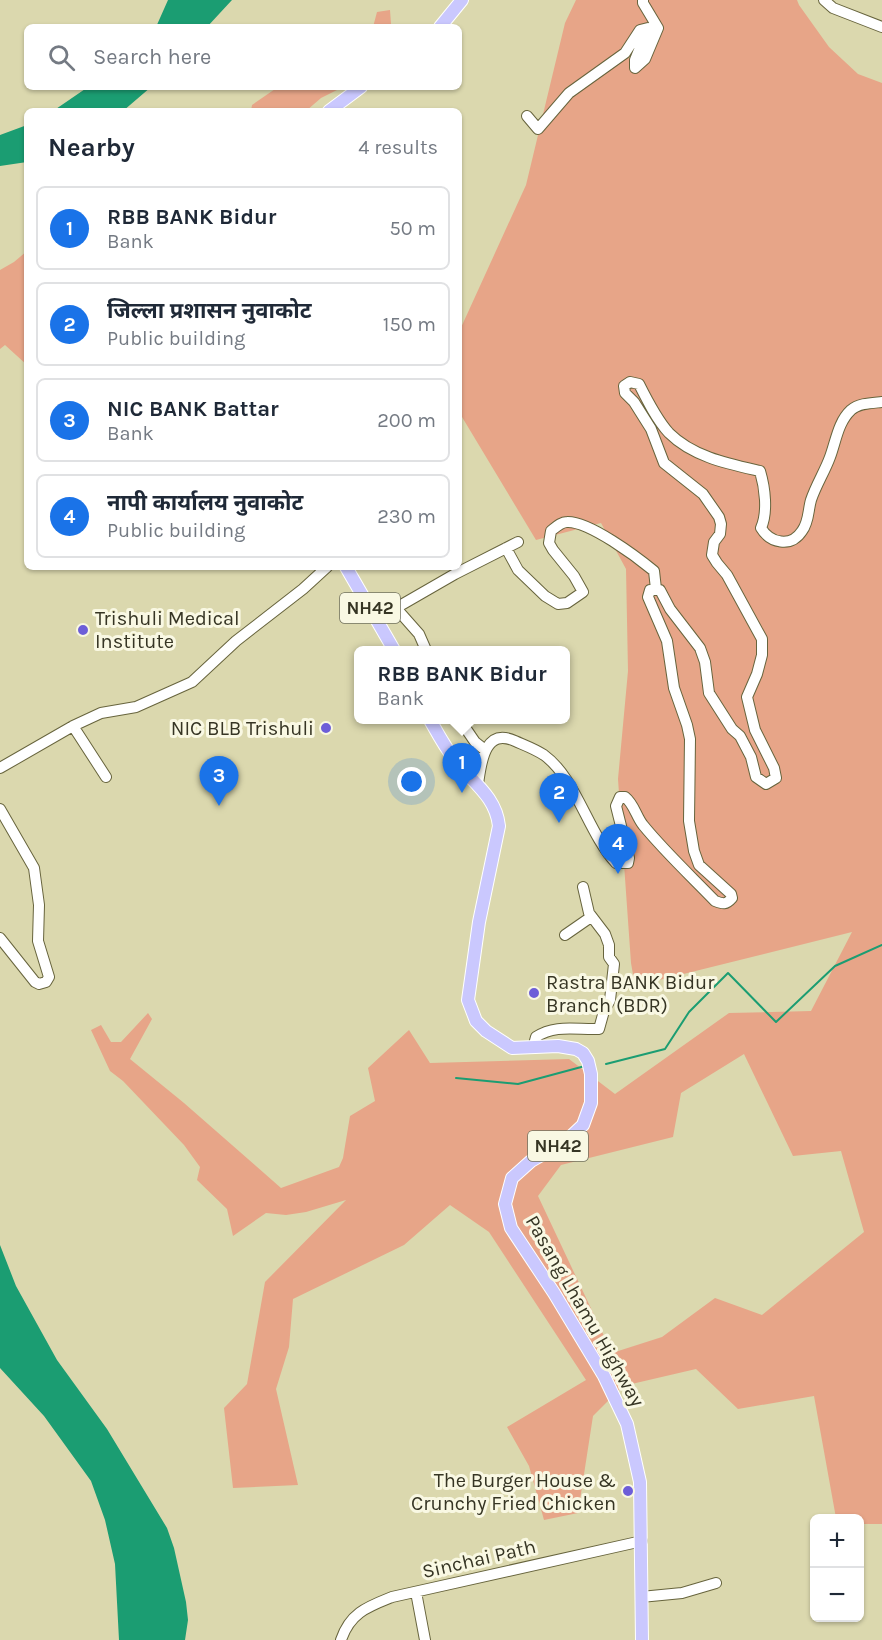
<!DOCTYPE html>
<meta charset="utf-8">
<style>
:root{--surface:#fff;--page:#f2f2f3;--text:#1f2937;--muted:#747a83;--line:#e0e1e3;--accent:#1a73e8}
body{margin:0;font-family:Karla,"Noto Sans Devanagari",sans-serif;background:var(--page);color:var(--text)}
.controls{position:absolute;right:18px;bottom:18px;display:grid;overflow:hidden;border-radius:9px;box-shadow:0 2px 4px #0004}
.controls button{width:54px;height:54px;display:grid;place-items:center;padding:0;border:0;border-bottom:2px solid var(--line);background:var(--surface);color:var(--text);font:30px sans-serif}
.you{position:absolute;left:412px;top:782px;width:21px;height:21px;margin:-15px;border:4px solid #fff;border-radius:50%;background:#1a73e8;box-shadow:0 0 0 9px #1a73e833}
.badge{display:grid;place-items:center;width:39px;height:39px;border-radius:50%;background:var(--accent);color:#fff;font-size:20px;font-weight:700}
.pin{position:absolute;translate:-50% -50px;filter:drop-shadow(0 2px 3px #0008)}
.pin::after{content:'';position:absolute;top:32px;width:21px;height:18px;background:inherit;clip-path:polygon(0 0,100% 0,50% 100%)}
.popup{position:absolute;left:354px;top:646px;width:216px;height:78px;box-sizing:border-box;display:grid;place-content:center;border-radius:9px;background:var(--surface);filter:drop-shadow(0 2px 4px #0005);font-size:20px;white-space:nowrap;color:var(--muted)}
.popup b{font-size:22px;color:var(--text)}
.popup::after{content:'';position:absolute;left:50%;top:100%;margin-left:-12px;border:12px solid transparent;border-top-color:var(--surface)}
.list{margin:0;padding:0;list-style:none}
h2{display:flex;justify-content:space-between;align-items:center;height:78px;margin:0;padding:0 24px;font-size:26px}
h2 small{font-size:20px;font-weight:400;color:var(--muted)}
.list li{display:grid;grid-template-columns:39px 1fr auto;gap:18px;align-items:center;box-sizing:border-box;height:84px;margin:0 12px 12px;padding:0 12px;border:2px solid var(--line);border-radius:9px}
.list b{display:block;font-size:22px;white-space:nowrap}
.list p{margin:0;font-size:20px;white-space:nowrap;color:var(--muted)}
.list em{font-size:20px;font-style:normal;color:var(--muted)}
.icon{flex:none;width:33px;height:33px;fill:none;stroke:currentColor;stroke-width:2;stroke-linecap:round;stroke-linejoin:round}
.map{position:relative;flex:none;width:882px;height:1640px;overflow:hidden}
.search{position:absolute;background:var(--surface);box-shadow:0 2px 4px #0004;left:24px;top:24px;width:438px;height:66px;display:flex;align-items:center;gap:15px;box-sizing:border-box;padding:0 21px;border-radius:9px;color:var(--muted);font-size:22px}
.panel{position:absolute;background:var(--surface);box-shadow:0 2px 4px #0004;left:24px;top:108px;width:438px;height:462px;border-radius:9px}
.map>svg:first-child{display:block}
.green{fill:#e7a588;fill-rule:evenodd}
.water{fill:#1b9d72}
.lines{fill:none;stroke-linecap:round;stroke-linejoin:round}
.stream{stroke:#1b9d72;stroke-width:2}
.minor-casing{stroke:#67643d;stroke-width:12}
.major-casing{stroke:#fff;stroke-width:14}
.minor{stroke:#fff;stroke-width:10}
.major{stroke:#cac8fe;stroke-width:12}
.poi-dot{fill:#6d5ed8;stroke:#f9f8e3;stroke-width:2}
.labels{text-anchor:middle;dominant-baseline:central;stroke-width:6;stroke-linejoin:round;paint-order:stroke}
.shield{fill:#f9f8e3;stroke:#70705d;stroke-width:1.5}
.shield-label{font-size:18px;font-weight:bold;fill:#363524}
.poi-label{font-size:20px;fill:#363524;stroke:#f9f8e3;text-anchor:start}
.street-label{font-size:20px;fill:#363524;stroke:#f9f8e3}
</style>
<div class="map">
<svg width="882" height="1640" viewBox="0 0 882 1640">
<rect width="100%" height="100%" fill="#dbd8ae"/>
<!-- green -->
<path class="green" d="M576 0H797L799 5 829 47 858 74 882 83V1524H860V1518H836L814 1396 738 1409 696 1369 623 1386 593 1416 578 1513 544 1520 529 1466 507 1427 586 1380 489 1232 450 1205 404 1245 293 1299 289 1347 276 1389 298 1485 233 1488 224 1408 247 1384 265 1282 346 1200 306 1212 286 1215 266 1213 233 1236 227 1209 197 1180 200 1167 184 1145 123 1081 110 1071 91 1030 101 1025 111 1042H121L148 1013 152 1019 130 1059 184 1103 281 1188 339 1167 343 1158 350 1116 375 1101 368 1068 409 1030 430 1063 569 1059 615 1094 729 1013 811 1011 852 932 635 986 631 963 618 779 628 671 626 569 601 523 536 540 459 412V332L526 185 565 23ZM744 1054 793 1156 841 1151 864 1232 762 1315 715 1298 662 1337 612 1353 538 1196 561 1165 673 1137 681 1093Z
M390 10 391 24 394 27H373L377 12Z
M278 87H343L321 98 306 111H251L252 105Z
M27 251V365L5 345 0 349V270L14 262Z"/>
<!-- water -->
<path class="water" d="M168 0H232L207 27H156Z
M88 87H151L123 111H53Z
M27 125V162L0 166V135Z
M0 1245 16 1286 57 1360 107 1429 167 1528 174 1548 186 1602 188 1620 185 1640H119L115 1564 105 1520 91 1481 44 1416 0 1368Z"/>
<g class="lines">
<!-- stream -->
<path class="stream" d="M606 1064 665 1049 689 1012 728 973 776 1022 835 966 882 945
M456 1078 518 1084 585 1066"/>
<defs>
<path id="minor" d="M824 0 833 8 882 27
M527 116 538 129 569 93 625 53 640 30 648 28 635 60V68L645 59 658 28 643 3V0
M506 548 518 570 545 596 558 604 567 603 583 592 574 576 553 550 549 543 551 531C556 527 561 522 567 522 589 521 637 557 654 571L656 589
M366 601 382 600 396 608 455 574 518 542
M396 608 419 634 426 650
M460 720 475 742 485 750
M73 726 106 777
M0 768 73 726 101 713 136 707 192 682 236 641 303 589 327 567
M478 784C481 764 484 727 515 741 524 745 535 749 544 755 576 778 588 833 616 863H628L629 858 616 806 620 797H625C634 804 636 816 643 825 665 852 691 876 715 901 723 904 726 905 732 898L731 894 699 865 694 851 689 821 690 739 687 725 674 688 667 641 648 597 650 590H660L670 609 700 648 705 662 709 693 732 729 740 736 751 757 756 777 766 784 776 778 774 768 755 730 747 697 757 674 762 655V639L727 575 717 563 712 555 714 542 720 534 721 524 719 517 703 494 664 463 651 429 634 402 625 393 624 386 630 382 639 384C647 400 657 420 669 433 693 457 729 464 760 471 765 488 768 512 761 528 770 543 791 548 802 531 809 522 808 510 811 500 816 485 825 471 830 457 836 441 838 422 851 410 859 403 872 403 882 402
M0 809 34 868 39 905 38 941 49 977 46 982 39 984 35 982 0 938
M565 935 591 917
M533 1048 536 1037C555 1024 577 1030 599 1029L604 1011 610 1000 614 964 609 957V945L605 934 589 913 583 887
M416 1592 425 1640
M641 1597 682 1593 716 1583
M341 1640C350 1613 367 1607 392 1597L642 1541"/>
<path id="major" d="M440 27 462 0
M329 111 361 87
M346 567 394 650
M430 720C438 734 447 751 458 764 475 784 496 798 499 826L479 922 468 1000 476 1021 486 1031 512 1048 558 1046 576 1049 583 1053 588 1061 591 1074V1103L583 1125 566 1141 531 1161 512 1178 505 1204 511 1228 554 1293 604 1376 627 1424 640 1482 642 1640"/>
</defs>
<!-- minor casing -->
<use href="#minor" class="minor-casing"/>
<!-- major casing -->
<use href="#major" class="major-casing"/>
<!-- minor -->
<use href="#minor" class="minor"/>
<!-- major -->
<use href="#major" class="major"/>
</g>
<!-- markers -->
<g class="poi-dot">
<circle cx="83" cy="630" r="6"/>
<circle cx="326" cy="728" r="6"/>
<circle cx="534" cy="993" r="6"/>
<circle cx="628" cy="1491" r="6"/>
</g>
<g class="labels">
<!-- shield labels -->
<g class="shield">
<rect x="340" y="593" width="60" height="30" rx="4.5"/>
<rect x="528" y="1131" width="60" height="30" rx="4.5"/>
</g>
<g class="shield-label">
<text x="370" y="608">NH42</text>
<text x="558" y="1146">NH42</text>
</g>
<!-- poi labels -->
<g class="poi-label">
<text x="95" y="618">Trishuli Medical<tspan x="95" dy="23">Institute</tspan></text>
<text x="314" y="728" text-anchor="end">NIC BLB Trishuli</text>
<text x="546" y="982">Rastra BANK Bidur<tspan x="546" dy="23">Branch (BDR)</tspan></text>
<text x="616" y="1480" text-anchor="end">The Burger House &amp;<tspan x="616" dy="23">Crunchy Fried Chicken</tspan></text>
</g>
<!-- street labels -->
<g class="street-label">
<text transform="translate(585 1311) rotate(60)">Pasang Lhamu Highway</text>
<text transform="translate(479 1559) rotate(-13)">Sinchai Path</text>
</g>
</g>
</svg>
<div class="controls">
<button>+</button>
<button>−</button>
</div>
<div class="you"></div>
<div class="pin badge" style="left:462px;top:793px">1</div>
<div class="popup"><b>RBB BANK Bidur</b>Bank</div>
<div class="pin badge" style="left:559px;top:823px">2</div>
<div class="pin badge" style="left:219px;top:806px">3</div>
<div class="pin badge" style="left:618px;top:874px">4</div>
<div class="search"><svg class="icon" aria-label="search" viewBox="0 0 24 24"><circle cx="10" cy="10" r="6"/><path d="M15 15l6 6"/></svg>Search here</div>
<section class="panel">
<h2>Nearby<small>4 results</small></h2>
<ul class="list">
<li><span class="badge">1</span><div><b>RBB BANK Bidur</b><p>Bank</p></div><em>50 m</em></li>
<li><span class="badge">2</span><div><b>जिल्ला प्रशासन नुवाकोट</b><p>Public building</p></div><em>150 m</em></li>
<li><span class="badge">3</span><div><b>NIC BANK Battar</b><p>Bank</p></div><em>200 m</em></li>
<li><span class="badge">4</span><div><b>नापी कार्यालय नुवाकोट</b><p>Public building</p></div><em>230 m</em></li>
</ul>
</section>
</div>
